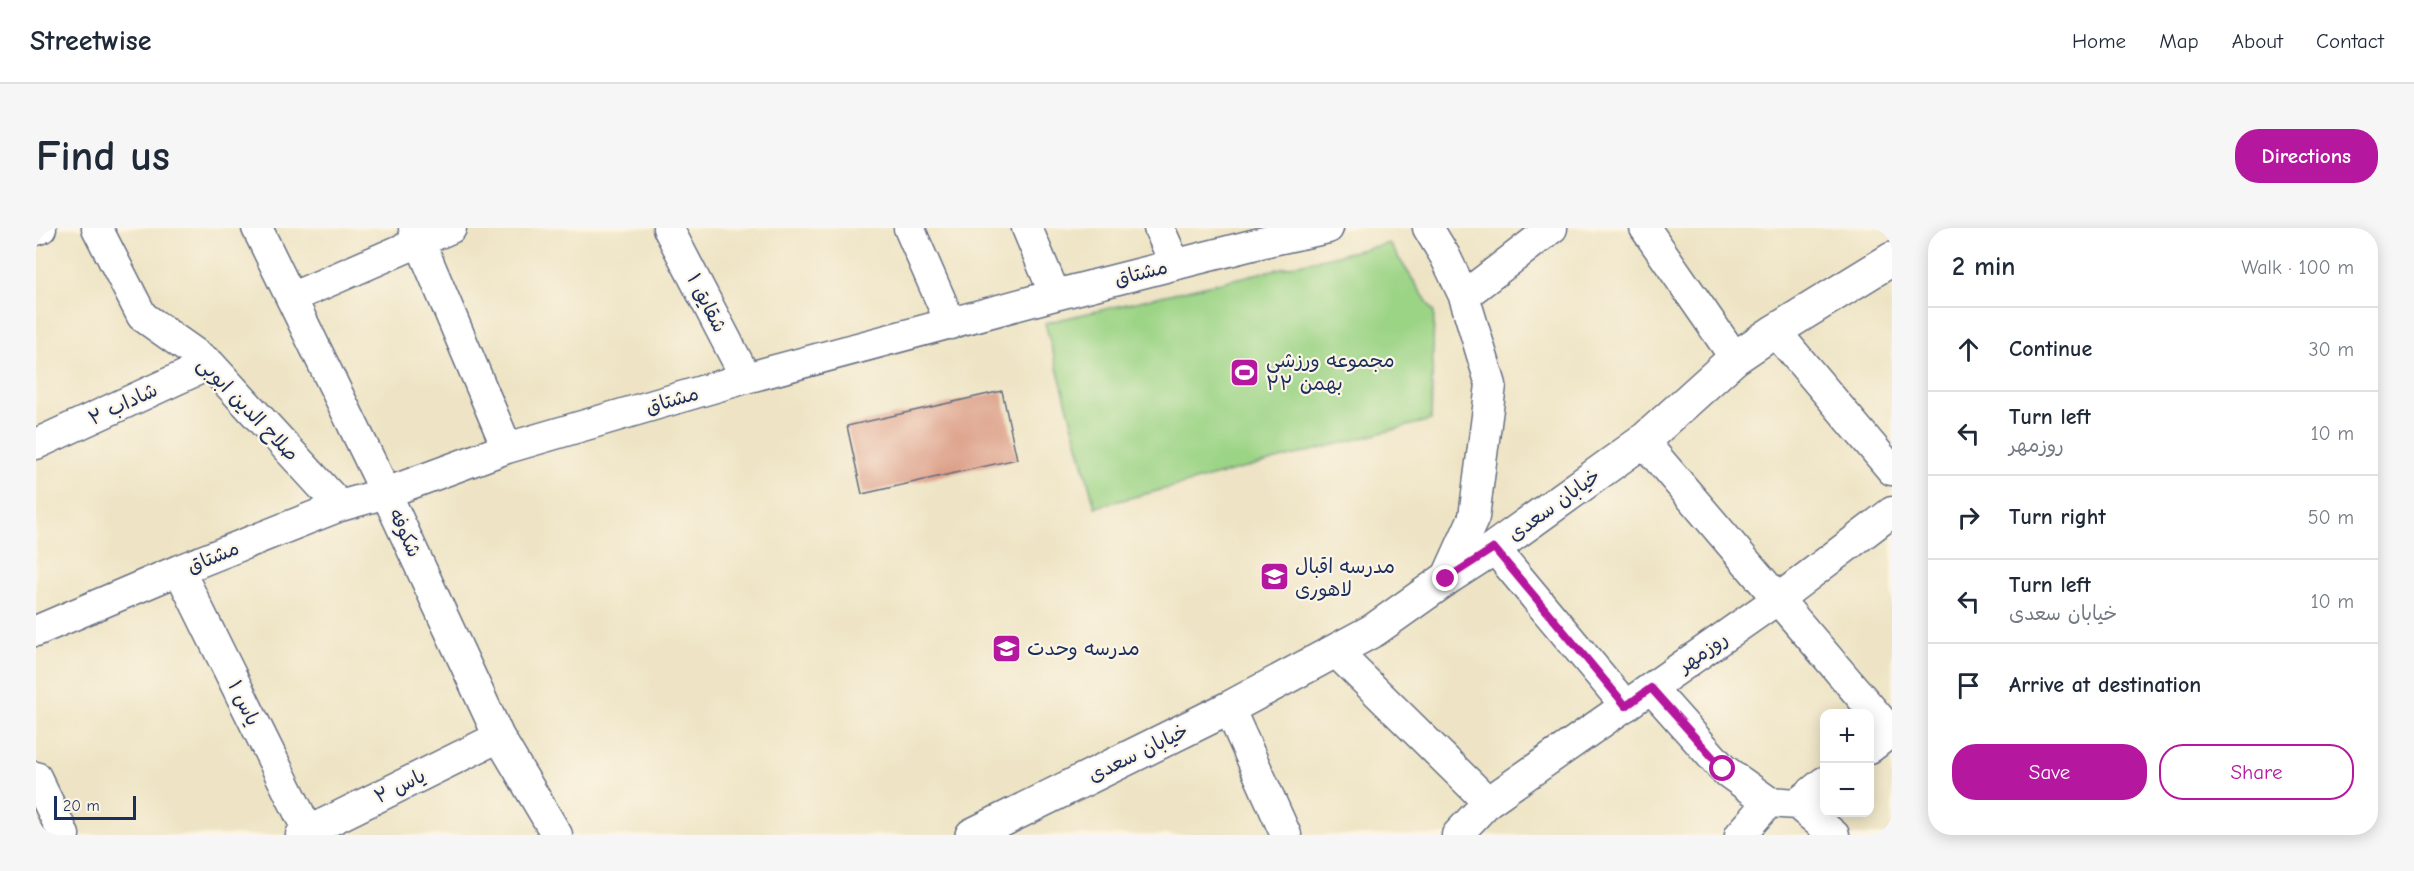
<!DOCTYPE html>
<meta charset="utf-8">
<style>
:root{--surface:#fff;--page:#f6f6f7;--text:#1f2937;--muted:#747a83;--line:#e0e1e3;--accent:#b5179e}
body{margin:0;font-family:"Comic Neue","Playpen Sans Arabic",sans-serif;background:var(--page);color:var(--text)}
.controls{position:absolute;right:18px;bottom:18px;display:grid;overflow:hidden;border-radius:12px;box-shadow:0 3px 15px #0003}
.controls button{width:54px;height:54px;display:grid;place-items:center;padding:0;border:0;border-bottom:2px solid var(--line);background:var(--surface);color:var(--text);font:30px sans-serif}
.scale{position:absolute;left:18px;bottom:15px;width:82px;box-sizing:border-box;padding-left:6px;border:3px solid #1b2f5e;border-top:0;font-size:16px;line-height:21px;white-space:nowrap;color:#1b2f5e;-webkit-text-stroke:4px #fcf5e5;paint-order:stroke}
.stop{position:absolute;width:18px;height:18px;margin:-14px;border:4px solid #b5179e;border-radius:50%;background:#fff}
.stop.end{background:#b5179e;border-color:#fff;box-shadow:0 2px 6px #0008}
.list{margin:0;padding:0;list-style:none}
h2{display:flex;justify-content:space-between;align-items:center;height:78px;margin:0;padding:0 24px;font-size:26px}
h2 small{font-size:20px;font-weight:400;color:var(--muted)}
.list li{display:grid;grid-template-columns:39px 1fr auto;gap:18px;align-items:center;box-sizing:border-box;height:84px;padding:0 24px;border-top:2px solid var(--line)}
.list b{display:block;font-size:22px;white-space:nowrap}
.list p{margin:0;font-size:20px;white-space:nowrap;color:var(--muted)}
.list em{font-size:20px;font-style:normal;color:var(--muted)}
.actions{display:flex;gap:12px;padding:18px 24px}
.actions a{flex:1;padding:14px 0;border:2px solid var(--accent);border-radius:24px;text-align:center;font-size:21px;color:var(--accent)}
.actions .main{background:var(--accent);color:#fff}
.icon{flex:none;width:33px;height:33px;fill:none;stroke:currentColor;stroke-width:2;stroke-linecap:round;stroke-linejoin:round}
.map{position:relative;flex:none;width:1856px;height:607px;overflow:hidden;border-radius:24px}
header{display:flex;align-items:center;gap:36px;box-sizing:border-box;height:84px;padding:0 30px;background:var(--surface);border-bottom:2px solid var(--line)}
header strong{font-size:28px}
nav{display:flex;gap:33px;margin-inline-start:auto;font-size:21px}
.intro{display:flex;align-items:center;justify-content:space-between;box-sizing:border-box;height:144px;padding:0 36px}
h1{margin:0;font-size:42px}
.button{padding:15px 27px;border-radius:24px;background:var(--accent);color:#fff;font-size:21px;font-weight:700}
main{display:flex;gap:36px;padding:0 36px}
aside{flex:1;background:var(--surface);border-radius:24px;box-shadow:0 3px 15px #0003}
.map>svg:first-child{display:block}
.green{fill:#9cd486;stroke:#5c8272;stroke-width:1.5}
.building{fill:#dc9e87}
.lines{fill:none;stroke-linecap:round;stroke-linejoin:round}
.minor-casing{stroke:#656e82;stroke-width:33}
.tertiary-casing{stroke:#656e82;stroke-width:36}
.minor{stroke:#fff;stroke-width:30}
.tertiary{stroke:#fff;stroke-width:33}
.route{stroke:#b5179e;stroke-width:8}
.labels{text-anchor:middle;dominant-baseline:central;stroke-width:4.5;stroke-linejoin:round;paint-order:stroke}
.street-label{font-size:20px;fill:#1b2f5e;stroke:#fcf5e5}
.poi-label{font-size:20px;fill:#1b2f5e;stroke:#fcf5e5;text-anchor:start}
</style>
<header>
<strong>Streetwise</strong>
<nav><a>Home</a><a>Map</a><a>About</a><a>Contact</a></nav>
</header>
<div class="intro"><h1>Find us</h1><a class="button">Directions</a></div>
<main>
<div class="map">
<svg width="1856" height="607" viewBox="0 0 1856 607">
<rect width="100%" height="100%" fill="#fcf5e5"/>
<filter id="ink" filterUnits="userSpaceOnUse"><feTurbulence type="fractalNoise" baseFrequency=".0167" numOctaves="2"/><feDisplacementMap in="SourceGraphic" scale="12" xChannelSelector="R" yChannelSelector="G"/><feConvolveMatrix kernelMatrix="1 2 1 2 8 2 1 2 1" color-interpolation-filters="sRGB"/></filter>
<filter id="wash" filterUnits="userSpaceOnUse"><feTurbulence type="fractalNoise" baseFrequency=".008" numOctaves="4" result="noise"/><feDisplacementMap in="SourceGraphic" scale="24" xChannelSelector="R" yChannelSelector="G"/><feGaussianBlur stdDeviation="1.35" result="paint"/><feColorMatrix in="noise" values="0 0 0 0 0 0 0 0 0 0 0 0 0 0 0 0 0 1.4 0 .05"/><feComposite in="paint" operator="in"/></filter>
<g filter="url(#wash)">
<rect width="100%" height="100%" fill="#eee4c5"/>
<!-- green -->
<path class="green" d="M1353 15 1398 84 1395 192 1059 279 1009 95Z"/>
<g id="blocks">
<!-- building -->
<path class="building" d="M966 163 981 231 826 266 811 198Z"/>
</g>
</g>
<g filter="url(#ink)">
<use href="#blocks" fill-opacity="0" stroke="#656e82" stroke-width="1.5"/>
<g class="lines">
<defs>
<path id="minor" d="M61 0 106 88 174 136 304 278
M221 0 350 265 463 509 521 607
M378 0 471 220
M632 0 710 150
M873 0 915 96
M991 0 1019 67
M1123 0 1139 36
M1392 0 1409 28 1428 68 1455 157 1438 289 1410 351
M1609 0 1699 130
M0 2 5 0
M1428 68 1516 0
M257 69 415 0
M1739 103 1856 242
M1607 213 1855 504
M0 216 174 136
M1458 320 1590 478
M143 342 274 607
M0 403 143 342 304 278 350 265 471 220 710 150 1019 67 1236 12 1292 0
M1300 424 1452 574
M1615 460 1687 541 1733 574 1761 576 1798 607
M1193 480 1250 607
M1834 520 1856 503
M0 549 28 607
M1761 576 1788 554
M265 607 463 509
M1421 607 1452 574 1742 371 1856 284
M1704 607 1733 574"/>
<path id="tertiary" d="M936 607 1193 480 1338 402 1410 351 1458 320 1607 213 1699 130 1739 103 1856 31"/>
</defs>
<!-- minor casing -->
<use href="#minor" class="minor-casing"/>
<!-- tertiary casing -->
<use href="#tertiary" class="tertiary-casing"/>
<!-- minor -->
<use href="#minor" class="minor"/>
<!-- tertiary -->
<use href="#tertiary" class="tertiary"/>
</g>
</g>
<g class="lines" filter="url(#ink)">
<!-- route -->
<path class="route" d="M1410 351 1458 320 1590 478 1615 460 1687 541"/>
</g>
<!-- icons -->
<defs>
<symbol id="stadium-square" viewBox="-11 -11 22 22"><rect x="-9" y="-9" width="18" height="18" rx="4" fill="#b5179e" stroke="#fcf5e5"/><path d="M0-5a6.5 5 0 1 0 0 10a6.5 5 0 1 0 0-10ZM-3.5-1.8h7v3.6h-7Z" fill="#fff"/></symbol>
<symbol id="school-square" viewBox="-11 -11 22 22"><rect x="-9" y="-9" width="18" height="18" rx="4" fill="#b5179e" stroke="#fcf5e5"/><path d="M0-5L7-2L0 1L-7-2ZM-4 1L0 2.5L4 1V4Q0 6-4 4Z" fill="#fff"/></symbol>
</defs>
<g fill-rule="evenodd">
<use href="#stadium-square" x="1192" y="128" width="33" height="33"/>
<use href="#school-square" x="1222" y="332" width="33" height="33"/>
<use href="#school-square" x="954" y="404" width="33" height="33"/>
</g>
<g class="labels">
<!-- street labels -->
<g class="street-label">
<text transform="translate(1105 45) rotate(-14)">مشتاق</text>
<text transform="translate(671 75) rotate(63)">شقایق ۱</text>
<text transform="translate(636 172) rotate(-16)">مشتاق</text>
<text transform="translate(87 176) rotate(-25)">شاداب ۲</text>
<text transform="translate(212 181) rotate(46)">صلاح الدین ابوبی</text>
<text transform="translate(1518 277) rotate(-36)">خیابان سعدی</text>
<text transform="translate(369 305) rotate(65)">شکوفه</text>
<text transform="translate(177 329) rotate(-22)">مشتاق</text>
<text transform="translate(1667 424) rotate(-35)">روزمهر</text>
<text transform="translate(208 475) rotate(64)">یاس ۱</text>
<text transform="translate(1102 525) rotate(-26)">خیابان سعدی</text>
<text transform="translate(364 558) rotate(-26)">یاس ۲</text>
</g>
<!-- poi labels -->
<g class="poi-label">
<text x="1230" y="132">مجموعه ورزشی<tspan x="1230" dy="23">۲۲ بهمن</tspan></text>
<text x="1259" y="338">مدرسه اقبال<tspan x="1259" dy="23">لاهوری</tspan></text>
<text x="991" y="420">مدرسه وحدت</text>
</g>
</g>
</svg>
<div class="controls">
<button>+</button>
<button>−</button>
</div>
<div class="scale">20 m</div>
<div class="stop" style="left:1687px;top:541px"></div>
<div class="stop end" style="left:1410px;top:351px"></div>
</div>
<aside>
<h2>2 min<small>Walk · 100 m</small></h2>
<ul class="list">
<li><svg class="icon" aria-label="ahead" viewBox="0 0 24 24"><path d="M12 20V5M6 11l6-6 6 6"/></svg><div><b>Continue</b></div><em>30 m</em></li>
<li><svg class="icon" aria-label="left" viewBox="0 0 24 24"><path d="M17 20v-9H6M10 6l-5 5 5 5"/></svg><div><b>Turn left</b><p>روزمهر</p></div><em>10 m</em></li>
<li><svg class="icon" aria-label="right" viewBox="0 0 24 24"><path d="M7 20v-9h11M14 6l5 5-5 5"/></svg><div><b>Turn right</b></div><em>50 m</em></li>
<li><svg class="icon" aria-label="left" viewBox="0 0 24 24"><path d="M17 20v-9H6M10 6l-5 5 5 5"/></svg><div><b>Turn left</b><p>خیابان سعدی</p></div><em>10 m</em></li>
<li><svg class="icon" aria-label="arrive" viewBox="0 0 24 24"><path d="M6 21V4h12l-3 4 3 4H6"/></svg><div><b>Arrive at destination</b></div></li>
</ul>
<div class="actions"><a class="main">Save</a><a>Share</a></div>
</aside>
</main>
